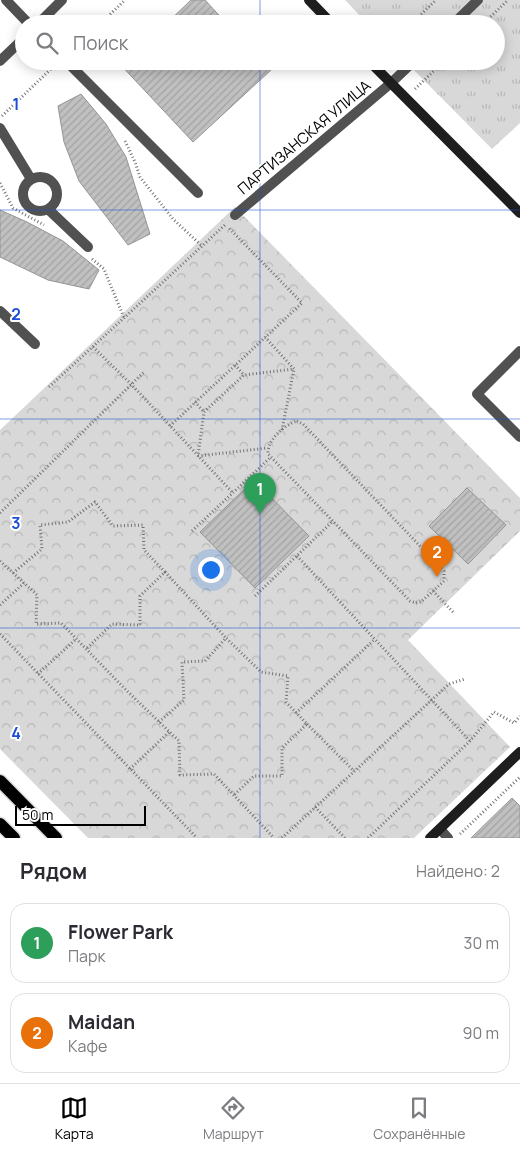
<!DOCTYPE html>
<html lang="ru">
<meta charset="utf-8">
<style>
:root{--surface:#fff;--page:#f7f7f7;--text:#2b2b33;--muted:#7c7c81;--line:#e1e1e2;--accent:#000}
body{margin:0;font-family:Manrope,sans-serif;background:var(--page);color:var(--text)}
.scale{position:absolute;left:15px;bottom:12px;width:131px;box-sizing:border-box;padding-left:5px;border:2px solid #000;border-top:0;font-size:14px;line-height:18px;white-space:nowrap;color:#000;-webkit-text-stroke:4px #fff;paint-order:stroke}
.you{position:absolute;left:210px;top:569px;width:18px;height:18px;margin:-12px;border:4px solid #fff;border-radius:50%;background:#1a73e8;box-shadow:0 0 0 8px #1a73e833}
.badge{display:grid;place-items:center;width:32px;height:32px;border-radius:50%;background:var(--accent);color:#fff;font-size:16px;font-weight:700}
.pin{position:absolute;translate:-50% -41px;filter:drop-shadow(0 1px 2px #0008)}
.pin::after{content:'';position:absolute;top:26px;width:18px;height:15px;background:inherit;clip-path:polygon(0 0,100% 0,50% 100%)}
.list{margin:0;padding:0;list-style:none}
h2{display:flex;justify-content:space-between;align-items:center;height:65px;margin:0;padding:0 20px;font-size:21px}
h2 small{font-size:16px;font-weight:400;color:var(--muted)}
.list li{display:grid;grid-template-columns:32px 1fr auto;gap:15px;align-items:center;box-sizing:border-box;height:80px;margin:0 10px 10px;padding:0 10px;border:1px solid var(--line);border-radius:15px}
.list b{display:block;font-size:19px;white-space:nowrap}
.list p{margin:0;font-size:16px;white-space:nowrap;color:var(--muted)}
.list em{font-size:16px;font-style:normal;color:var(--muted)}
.icon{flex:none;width:28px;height:28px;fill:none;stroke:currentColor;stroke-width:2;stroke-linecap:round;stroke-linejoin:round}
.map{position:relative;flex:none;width:520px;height:838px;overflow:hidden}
.search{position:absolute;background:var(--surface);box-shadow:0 2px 12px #0003;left:15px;right:15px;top:15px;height:55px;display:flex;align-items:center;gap:12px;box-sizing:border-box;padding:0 18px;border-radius:28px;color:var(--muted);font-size:19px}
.sheet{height:245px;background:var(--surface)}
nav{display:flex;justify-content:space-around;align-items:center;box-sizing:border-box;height:70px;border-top:1px solid var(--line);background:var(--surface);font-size:14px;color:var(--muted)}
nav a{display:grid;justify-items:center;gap:2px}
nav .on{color:var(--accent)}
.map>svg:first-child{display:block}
.grass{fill:url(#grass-tufts)}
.forest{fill:url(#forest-crowns)}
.building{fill:url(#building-hatch);stroke:#959595}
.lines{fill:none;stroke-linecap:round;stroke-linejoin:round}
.primary-casing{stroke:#dbdbdb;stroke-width:15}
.path{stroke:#737373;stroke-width:3;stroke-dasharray:1 2.5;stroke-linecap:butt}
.lane{stroke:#515151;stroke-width:10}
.street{stroke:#515151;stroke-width:10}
.secondary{stroke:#1e1e1e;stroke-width:10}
.primary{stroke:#000;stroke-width:12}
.grid{fill:none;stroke:#1d4ed8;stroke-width:1;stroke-opacity:0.55}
.labels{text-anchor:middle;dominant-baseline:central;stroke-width:4;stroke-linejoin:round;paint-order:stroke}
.street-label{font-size:15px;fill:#000;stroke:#fff}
.grid-label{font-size:16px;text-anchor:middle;font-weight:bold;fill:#1d4ed8;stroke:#fff;stroke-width:4;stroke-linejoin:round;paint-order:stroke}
</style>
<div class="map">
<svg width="520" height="838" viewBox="0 0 520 838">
<defs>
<pattern id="grass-tufts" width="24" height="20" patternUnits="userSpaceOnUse" patternTransform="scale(1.25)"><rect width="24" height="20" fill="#d8d8d8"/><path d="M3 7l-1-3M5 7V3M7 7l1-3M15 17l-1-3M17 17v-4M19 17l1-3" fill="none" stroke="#b8b8b8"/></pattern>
<pattern id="forest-crowns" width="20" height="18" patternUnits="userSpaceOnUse" patternTransform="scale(1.25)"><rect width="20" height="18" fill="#d8d8d8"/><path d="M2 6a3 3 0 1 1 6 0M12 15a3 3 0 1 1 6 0" fill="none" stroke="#b8b8b8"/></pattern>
<pattern id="building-hatch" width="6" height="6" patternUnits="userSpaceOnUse" patternTransform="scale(1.25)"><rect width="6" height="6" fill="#c0c0c0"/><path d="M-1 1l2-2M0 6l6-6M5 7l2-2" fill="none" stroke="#a3a3a3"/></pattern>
</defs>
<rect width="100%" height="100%" fill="#fff"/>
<!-- grass -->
<path class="grass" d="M345 0H520V123L492 149 405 61H496V24H368Z"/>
<!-- forest -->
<path class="forest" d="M235 207 520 498V531L408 640 510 747 414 838H88L0 749V430Z"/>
<!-- building -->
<path class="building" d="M191 0H205L227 24H166Z
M117 61H262L271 70 193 142Z
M81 94 106 124 126 157 150 234 128 245 79 181 64 142 58 106Z
M0 210 27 222 63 241 99 270 89 289 48 280 0 257Z
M254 480 309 536 255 588 200 532Z
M467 488 506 525 468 564 429 526Z
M512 798 520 806V838H471Z"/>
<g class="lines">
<defs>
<path id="primary" d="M0 781 56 838
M0 824 14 838"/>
</defs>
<!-- primary casing -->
<use href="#primary" class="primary-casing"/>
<!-- path -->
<path class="path" d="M100 24 125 0
M411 24 436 0
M483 24 508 0
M415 89 444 61
M2 116 54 66
M125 141 135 162 140 177 173 219 202 246
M0 183 13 208 44 225
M92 259 104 269 124 318
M265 337 294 369 244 375 204 412 198 456 267 448
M93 347 131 384 233 493
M235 365 244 375
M49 387 226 224
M195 402 204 412
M297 421 303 424 444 571V581L421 602 416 603 410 601 268 454C267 440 284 425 297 421Z
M170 426 302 303 228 227
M282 430 294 369
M0 513 144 372
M192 531 271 457
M297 556 470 741
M0 561 37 595 36 624 61 623 124 688 179 741 180 775 214 774 274 838
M165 572 226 638
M13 573 42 549 40 525 68 522 95 502 113 526 143 525 144 550 165 572 140 596V625L112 624 86 649
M433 591 453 612
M255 596 333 521
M0 605 24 583
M0 634 197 838
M38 674 76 639
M296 713 375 639
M159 722 184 700 182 662 205 661 226 638 261 672 288 676 286 702 307 724 282 748V776H254L234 795
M307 724 354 771
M130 769 169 732
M315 807 345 838
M460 834 520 777
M282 838 449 684 465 679
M368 838 470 741 494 712 514 723 520 716"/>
<!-- lane -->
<path class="lane" d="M6 0 29 24
M66 61 198 193
M0 128 31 179
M23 194a17 17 0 1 1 34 0a17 17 0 1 1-34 0Z
M49 210 88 247
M0 311 35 344
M520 351 477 394 520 437
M440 829 448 838"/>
<!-- street -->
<path class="street" d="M38 24 62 0
M453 24 478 0
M0 61 24 38
M235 215 391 83 414 61"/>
<!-- secondary -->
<path class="secondary" d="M309 0 332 24
M369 61 520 213
M430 838 520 752"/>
<!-- primary -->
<use href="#primary" class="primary"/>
</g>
<!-- grid -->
<path class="grid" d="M260 0V24M260 61V838M0 210H520M0 419H520M0 628H520"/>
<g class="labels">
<!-- street labels -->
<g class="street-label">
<text transform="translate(304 137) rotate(-40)">ПАРТИЗАНСКАЯ УЛИЦА</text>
</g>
</g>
<g class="grid-label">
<text x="16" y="110">1</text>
<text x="16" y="320">2</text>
<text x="16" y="529">3</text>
<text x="16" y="739">4</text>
</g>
</svg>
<div class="scale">50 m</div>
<div class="you"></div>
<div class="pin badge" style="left:260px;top:514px;background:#2e9e5b">1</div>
<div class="pin badge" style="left:437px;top:577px;background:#e8710a">2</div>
<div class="search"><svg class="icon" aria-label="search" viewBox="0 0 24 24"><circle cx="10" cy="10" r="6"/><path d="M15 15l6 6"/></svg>Поиск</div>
</div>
<section class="sheet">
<h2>Рядом<small>Найдено: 2</small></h2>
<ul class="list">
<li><span class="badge" style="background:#2e9e5b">1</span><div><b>Flower Park</b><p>Парк</p></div><em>30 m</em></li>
<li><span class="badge" style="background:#e8710a">2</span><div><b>Maidan</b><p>Кафе</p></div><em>90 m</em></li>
</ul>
</section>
<nav>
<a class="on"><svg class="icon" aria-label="map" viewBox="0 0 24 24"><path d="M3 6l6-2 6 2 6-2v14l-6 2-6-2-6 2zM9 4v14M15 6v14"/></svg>Карта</a>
<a><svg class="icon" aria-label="directions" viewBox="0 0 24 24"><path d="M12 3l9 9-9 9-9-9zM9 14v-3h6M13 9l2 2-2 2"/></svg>Маршрут</a>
<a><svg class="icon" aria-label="saved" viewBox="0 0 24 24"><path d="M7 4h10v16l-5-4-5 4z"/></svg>Сохранённые</a>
</nav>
